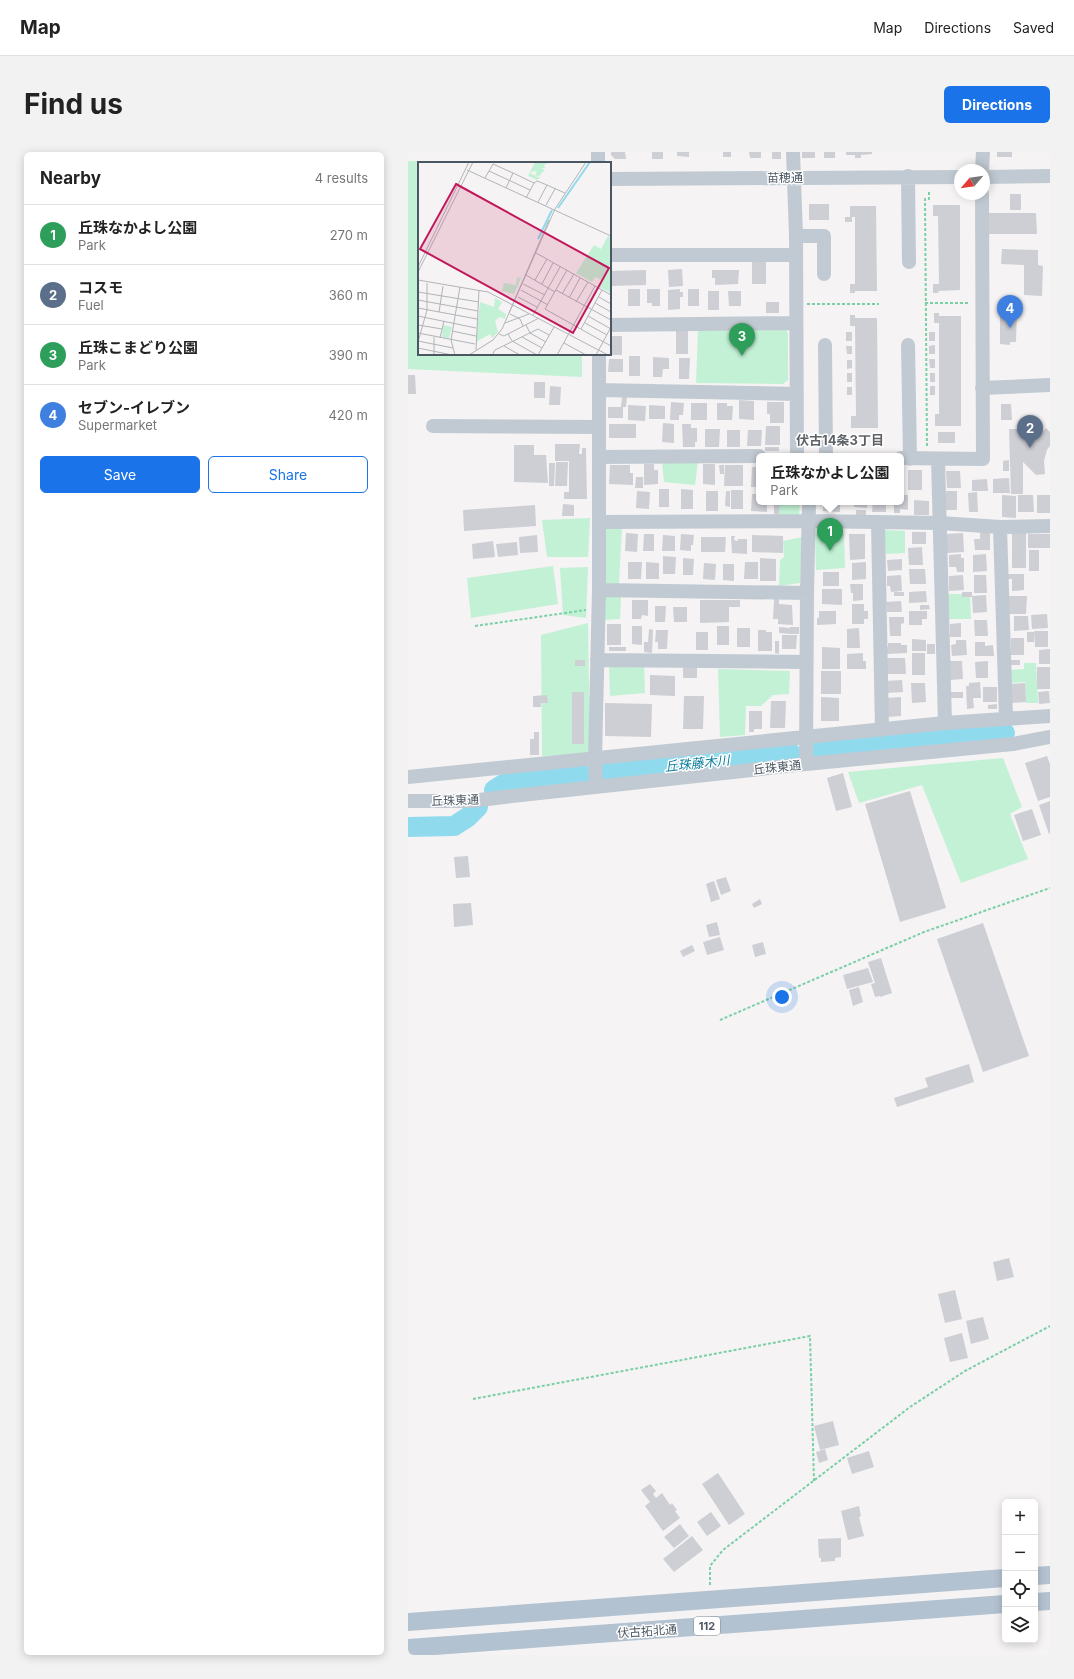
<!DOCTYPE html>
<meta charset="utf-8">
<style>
:root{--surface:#fff;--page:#f2f2f2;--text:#222;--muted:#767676;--line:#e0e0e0;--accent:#1a73e8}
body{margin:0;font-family:Inter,"Noto Sans JP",sans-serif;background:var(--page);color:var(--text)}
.controls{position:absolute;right:12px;bottom:12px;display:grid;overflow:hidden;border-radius:6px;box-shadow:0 2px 10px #0003}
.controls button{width:36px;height:36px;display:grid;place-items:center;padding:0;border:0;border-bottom:1px solid var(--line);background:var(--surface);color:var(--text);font:20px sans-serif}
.compass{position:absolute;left:546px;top:12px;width:36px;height:36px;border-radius:50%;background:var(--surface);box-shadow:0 2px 10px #0003;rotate:241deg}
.you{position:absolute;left:374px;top:845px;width:14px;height:14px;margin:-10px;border:3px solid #fff;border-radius:50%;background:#1a73e8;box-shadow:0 0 0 6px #1a73e833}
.badge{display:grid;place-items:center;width:26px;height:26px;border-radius:50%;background:var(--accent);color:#fff;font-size:13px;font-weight:700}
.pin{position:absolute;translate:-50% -33px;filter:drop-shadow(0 1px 2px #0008)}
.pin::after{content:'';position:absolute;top:21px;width:14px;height:12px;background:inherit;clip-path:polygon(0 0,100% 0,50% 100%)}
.popup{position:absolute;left:348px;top:301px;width:148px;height:52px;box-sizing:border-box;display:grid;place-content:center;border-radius:6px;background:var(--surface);filter:drop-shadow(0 1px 3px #0005);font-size:13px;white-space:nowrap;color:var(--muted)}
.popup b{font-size:15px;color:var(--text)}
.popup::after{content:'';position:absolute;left:50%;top:100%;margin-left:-8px;border:8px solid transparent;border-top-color:var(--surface)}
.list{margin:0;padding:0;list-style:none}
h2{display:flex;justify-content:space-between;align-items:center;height:52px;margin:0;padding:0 16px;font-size:17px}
h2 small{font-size:13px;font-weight:400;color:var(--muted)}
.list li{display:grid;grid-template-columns:26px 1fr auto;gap:12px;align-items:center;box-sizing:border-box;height:60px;padding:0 16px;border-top:1px solid var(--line)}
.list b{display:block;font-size:15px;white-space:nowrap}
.list p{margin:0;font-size:13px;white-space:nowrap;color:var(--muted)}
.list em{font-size:13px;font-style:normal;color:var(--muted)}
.actions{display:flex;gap:8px;padding:12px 16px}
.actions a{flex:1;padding:9px 0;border:1px solid var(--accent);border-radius:6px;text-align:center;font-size:14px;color:var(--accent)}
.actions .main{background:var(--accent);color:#fff}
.icon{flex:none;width:22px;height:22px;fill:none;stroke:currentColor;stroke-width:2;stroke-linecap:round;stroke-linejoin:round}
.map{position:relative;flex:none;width:642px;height:1503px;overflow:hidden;border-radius:6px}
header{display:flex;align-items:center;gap:24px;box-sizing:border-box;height:56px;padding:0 20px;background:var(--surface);border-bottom:1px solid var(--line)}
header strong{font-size:19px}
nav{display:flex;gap:22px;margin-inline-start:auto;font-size:14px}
.intro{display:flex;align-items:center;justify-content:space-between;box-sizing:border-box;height:96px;padding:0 24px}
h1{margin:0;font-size:28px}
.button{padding:10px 18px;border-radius:6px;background:var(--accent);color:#fff;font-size:14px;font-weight:700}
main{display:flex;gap:24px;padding:0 24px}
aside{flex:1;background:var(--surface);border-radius:6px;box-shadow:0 2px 10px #0003}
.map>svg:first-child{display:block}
.green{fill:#c3f1d5}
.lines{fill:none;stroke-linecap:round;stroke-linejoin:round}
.river{stroke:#90daee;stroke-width:20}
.building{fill:#cdcfd5}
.path{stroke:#7ad0a6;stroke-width:2;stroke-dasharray:3 2;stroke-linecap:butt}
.minor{stroke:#c1cad2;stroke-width:14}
.major{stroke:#b3c2d1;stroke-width:18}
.labels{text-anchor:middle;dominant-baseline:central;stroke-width:3;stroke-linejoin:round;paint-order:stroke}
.shield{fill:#fff;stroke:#808990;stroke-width:1}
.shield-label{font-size:11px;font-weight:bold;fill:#4a5661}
.street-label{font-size:12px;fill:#4a5661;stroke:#fff}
.neighbourhood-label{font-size:13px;font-weight:bold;fill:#5f6368;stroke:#fff}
.water-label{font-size:13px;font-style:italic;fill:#0c7c9b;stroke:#fff}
.inset-river{fill:none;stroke:#90daee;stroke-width:2}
.inset-road{fill:none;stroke:#b1b4b9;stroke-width:1}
.view{fill:#c2185b;fill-opacity:0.15;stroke:#c2185b;stroke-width:2}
.inset-edge{fill:none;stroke:#4a5661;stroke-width:2}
</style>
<header>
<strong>Map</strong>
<nav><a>Map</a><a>Directions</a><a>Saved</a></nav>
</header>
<div class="intro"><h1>Find us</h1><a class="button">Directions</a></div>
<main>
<aside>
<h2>Nearby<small>4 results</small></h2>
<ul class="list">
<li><span class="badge" style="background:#2e9e5b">1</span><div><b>丘珠なかよし公園</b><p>Park</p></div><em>270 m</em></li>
<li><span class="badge" style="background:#5c6f8a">2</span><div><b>コスモ</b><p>Fuel</p></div><em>360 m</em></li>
<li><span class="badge" style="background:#2e9e5b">3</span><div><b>丘珠こまどり公園</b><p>Park</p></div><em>390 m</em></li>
<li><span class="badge" style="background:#3f7fe0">4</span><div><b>セブン-イレブン</b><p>Supermarket</p></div><em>420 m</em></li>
</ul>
<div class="actions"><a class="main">Save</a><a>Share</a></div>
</aside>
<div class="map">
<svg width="642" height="1503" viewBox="0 0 642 1503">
<rect width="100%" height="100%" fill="#f5f3f3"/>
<!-- green -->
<path class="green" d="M0 9 122 10 11 11V202H174V225L0 217Z
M377 176 380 181V228L375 232 288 231 290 178Z
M290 309 287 333 256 330 254 310Z
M369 350H392L391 366H369Z
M182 366 180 405H139L134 368Z
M214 374 211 432 195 431 197 375Z
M476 378 497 379V401L478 402Z
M407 382H436L437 416 408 418Z
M394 385 392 431 371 434 372 408 376 405 375 389Z
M145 414 150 452 63 466 59 426Z
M180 415 178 466 155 463 152 416Z
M537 442H562L563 467H540Z
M194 445H213L212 467 195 468Z
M180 471 182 602 134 604 133 483Z
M616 511H628L630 551H618L617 530 603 531V518L616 517Z
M201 512 236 513 237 541 202 544Z
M310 517 382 519 381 542 365 543 353 554H338L337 583 312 585Z
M595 606 614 655 602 662 620 707 553 731 514 633 451 651 440 620Z"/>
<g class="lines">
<!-- river -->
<path class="river" d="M409 599 597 581
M194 621 383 601
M86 638 97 631 175 623
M0 675 46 674 60 665 70 655"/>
</g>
<!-- building -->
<path class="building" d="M203 0H217L218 7H207L203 3Z
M244 0H255V7H244Z
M269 0H281V5L269 4Z
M315 0H323V5H315Z
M341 0H353V6H342Z
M364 0H373V7H364Z
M394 0H407V6H394Z
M416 0H427V6H416Z
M438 0H464V2L453 3V6H447V3H438Z
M589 0H604V5H589Z
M602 42H613V58H602Z
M401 52H421V68H401Z
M525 53H552V138L531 139 530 141H525V132H531L530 64H525Z
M442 54H468L469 139H447V141H442V132H447V65H444V70H437V65H442Z
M581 61H628L629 82H581Z
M594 97 630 98V113L635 114 634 144 616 143V113L593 112Z
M344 110H358V132H344Z
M274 117 275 134 261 135 260 118Z
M238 118V133L202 134V119Z
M304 118H331L330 132 307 133V126H304Z
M220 137H232V154H220Z
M239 137H252V154H244V151H239Z
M272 137V140H275V145H272V157L260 158V138Z
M280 137H291V154H280Z
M300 139H311V158H300Z
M320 139H333V154H321Z
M358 150H371V161H358Z
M592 158H609L608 190H602V193L592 192Z
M526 161H531V164H553V274H527V262H531V171H526Z
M442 163H447V166H469L470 276H443V264H448L447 174H442Z
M268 178 280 179V202H268Z
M438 180H444V189H438Z
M521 180H527V189H521Z
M202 184H214V203H202Z
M527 193V202H521V194Z
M438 194H444V202H439Z
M221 204H232V224H221Z
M245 205 261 206V217H255L254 225H245Z
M271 206H282L281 227H271Z
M201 207H215V220H200Z
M521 207H527V216H522Z
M439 208H444V216L439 217Z
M439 221H444V230H439Z
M522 221H527V230H522Z
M0 223H7L8 242H0Z
M126 230H137V246H126Z
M142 234 153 235 152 253H141Z
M522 234H527V243H522Z
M439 235H444V243H439Z
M214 245H219L218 255H215V266H200V255H213Z
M331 248 346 249V268L331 267Z
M263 250 276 251 275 263H271V268H262Z
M359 250H376V271H362V262H359Z
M283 251H299V268H283Z
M309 251H319V254H325L324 268H309Z
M593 252H603L604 268H593Z
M220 253 238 254 237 269 220 268Z
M241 253 257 254V267H241Z
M255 271 266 272V291L254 290Z
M201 272H228V286H201Z
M274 272H283V276H289V290H287V295H275Z
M358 274H372V293H357Z
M638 276 642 280V294L639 298 636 309 637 322 628 323 615 310V342H603L601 277H614V281H634Z
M297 277H312L311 295H297Z
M319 278H332V295H319Z
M340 278H354L353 294H339Z
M530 280H547V291H530Z
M147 292H172L171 302H174V296H178L179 347H156V340H161V309H147Z
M106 293H126V303H138L140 331 106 330Z
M357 295H371V299H357Z
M601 308V319H595V309Z
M148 310H160L159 334H147Z
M141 311H147L146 334H141Z
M236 312H246V318H250V332L236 333Z
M295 312H307V333L295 332Z
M202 313H222V321H225V333L201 332Z
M311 313H316V322H312Z
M317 313H335V334H316Z
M344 315H351V335H343Z
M500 318H514V338H500Z
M538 319H552L553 336H539Z
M228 325H235V336H227Z
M601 326 602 341H585V327Z
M579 327 580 339H564V328Z
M251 337H261V355H251Z
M273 337 285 338V357H273Z
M323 338H335V357H323Z
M229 339 242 340 241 357 228 356Z
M298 339H310V359H298Z
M318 339H322V355L317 354Z
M538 339H549V358H538Z
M569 340 570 360H561L560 341Z
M344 342H351V350H359V360L343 359Z
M493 343H500V358L492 357V361H486V350H493Z
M594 343 608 344V366L594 365Z
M610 343H625L626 360H610Z
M629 343H642V361H629Z
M506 348 521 349V363H506Z
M366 350H372L371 362H366Z
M415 350H432V360L415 359Z
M446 350H459V356L446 355Z
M465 350H478V360H464Z
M155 352 166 353V364H154Z
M127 353 128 374 56 379 55 358Z
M448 358H458V363H448Z
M504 380H518V392H504Z
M572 380H582V398H567L566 387H572Z
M604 380 618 381V416H604Z
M218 381 230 382 229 400 217 399Z
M555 381 556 400 539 401 538 382Z
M236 382H246V399H235Z
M273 382 286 383 285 393H283V399L272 398Z
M441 382H457V407L442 408Z
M620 382H642V396H620Z
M129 383 130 400 112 401 111 385Z
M255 383 267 384V399H254Z
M344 383 375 384V401L344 400Z
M323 384H327L326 388 330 389V387H339V402L324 401Z
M293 385H318L317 400H293Z
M85 389 87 405 65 407 64 392Z
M109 390 110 403 90 405 88 392Z
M514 395 515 413H501L500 396Z
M621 398H631V419H621Z
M553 402V406H556V420H549L548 415H541V403Z
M578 402 579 419 565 420V403Z
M255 404 268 405 267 422H255Z
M275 406 286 407 285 423H275Z
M352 406 368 407V429H352Z
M494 407V418L480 419 479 408Z
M220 410H234L233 427H220Z
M238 410 251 411V427H238Z
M337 410H350V427H336Z
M458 410V427L444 428V411Z
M296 411 308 412 307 428 295 427Z
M315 412H326V429L315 428Z
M501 417H517L518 432H502Z
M415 420H431V434H415Z
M599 422H616V438L604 439V427H599Z
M493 423 494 439 483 440 482 434H479V424Z
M555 423 556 438 541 439V424Z
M566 423H578L579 441H566Z
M442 432H455V448L445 449V441H443Z
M414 437H434V453L414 452Z
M518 439 519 450 501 451V440Z
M486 440H496V444H486Z
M554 440H564V445H554Z
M578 443 579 460 565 461 564 444Z
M601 444H619L618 462H601Z
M366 447H371V452L384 453 385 473 370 472V467H365Z
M224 448H240V464L234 463 233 467H224Z
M292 448H332V455H321V470L292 471Z
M493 449 494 460H479L478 450Z
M444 452H456V459H460V467H456V472H444Z
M512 453H521L522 457 512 458Z
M247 454H258L257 470H247Z
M265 455H279V470H266Z
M411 459H428V472L409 473V466H411Z
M501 459H519V467H514V473H501Z
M639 462 640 476 624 477 623 463Z
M606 464H620L621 478 606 479Z
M481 465H496V471L493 472V484H482Z
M566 468H579L580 484H567Z
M553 471V485H542V472Z
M199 472H213V493H199Z
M224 474H234V493L224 492Z
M309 474H321V493H309Z
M371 475 382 476V482L371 481Z
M382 475H391V482H382Z
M329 476H342V495H329Z
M451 476 452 496H439V477Z
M241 477 245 478 244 501 236 500V490H240Z
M248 478H260L259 497H250V490H247Z
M350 478H358V480H364V499H350Z
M626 479H640V495H627Z
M288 480H300V498H288Z
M619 480H626V490H619Z
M374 483H389L388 497H374Z
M603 486H616V503H603Z
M504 487 518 488V499H504Z
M548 488H558L559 503 544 504 543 493 548 492Z
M367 489H371V502L367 501Z
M567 490H577V494L585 493 586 504H567Z
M480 491H493V493H499V501L478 502V495H480Z
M519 492H527V502H519Z
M201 495H218V499H201Z
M414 495 432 496V517H414Z
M642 497V512H631V498Z
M455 501V509H458V517H439V502Z
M504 501H517V523H504Z
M477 506H497L498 522H477Z
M167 508H177V514H167Z
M602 508H612V513H602Z
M541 509H554L555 527 542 528Z
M580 509V526H568L567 510Z
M275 515H289V526H275Z
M629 515H642V537H629Z
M413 519H433V542H413Z
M242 523 267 524V544L242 543Z
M494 528 495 540 478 541 477 529Z
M572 530 573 546H565L566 556 559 557 558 534H561V531Z
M503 531H517L518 550 504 551Z
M617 531 618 550 603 551V532Z
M575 535H589V550H575Z
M641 539 642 551 631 552 630 540Z
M164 540H176V592H164Z
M543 540H555V546H543Z
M139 543 140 551H133V555H125V544Z
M276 544H296L295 577H275Z
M413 545 431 546V569H413Z
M493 545V564L479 565 478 546Z
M363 549H378L377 576H362Z
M197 551 244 552 243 585 197 584Z
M589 552V557H580V553Z
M341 559H354V577H346V580H341Z
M126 580H131V603H122V587H126Z
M639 604 642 612V645L630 649 617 611Z
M435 621 444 655 428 659 419 626Z
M502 639 538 756 492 770 457 652Z
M642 649V681L641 682 631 653Z
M624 657 633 683 615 689 606 663Z
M60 704 62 725 48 726 46 705Z
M318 725 323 739 313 743 308 728Z
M306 729 312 747 303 750 298 732Z
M352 747 354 752 346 756 344 752Z
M63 751 65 773 46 775 45 752Z
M309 770 312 783 301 785 298 773Z
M575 771 621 904 575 920 529 787Z
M312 785 316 798 299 803 295 790Z
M355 790 358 802 347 805 344 793Z
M284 793 287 799 275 805 272 799Z
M473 806 484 841 472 845V844L467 845 463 832 467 831 460 810Z
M460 816 465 830 439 837 435 823Z
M451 835 455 850 445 854 441 838Z
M561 912 566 930 489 955 486 946 520 935 517 926Z
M601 1106 606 1125 589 1129 585 1110Z
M547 1138 554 1167 537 1171 530 1142Z
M575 1165 581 1187 563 1192 558 1169Z
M554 1181 560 1206 542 1210 536 1186Z
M425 1269 431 1293 412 1298 406 1274Z
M417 1297 420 1308 411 1311 408 1300Z
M461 1299 466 1315 444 1322 439 1306Z
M310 1321 337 1362 321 1373 294 1332Z
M242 1332 248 1339 245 1342 248 1346 254 1341 262 1353 264 1351 269 1358 267 1359 272 1366 255 1379 237 1354 242 1350 233 1338Z
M451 1354 453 1364 451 1365 456 1384 440 1388 433 1359Z
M303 1360 313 1374 299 1384 289 1370Z
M272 1372 281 1384 266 1396 256 1385Z
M284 1384 295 1398 266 1420 255 1407Z
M433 1386V1405L427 1406V1409L413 1410V1406H411L410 1387Z"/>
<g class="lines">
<!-- path -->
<path class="path" d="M517 151H562
M399 152H471
M519 294 517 47H521V38
M67 474 178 458
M312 868 516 780 642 736
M65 1247 402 1184 406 1329
M302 1433V1414L315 1398 502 1255 557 1219 642 1174"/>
<!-- minor -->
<path class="minor" d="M190 0V11
M385 0 388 84 389 304
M574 18 575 0
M500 24 501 110
M576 25 642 24
M202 27 552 25
M388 84H416V122
M202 103H387
M202 173 388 171
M417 193 418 304
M500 193 502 307
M574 236 642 233
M191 238 389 242
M25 274 191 275
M192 305 351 304
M493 306 575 307 574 42
M530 307 537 571
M191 370 401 369 532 371 592 375 642 374
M470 371 474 578
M592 375 598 566
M191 438 399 441
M189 508 398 510
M398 612 399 441 401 350
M0 625 537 571 642 564
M188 635 187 606 191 438V202
M0 649H63L96 645 398 612 605 592 642 585"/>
<!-- major -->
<path class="major" d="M627 1424 642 1423
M627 1450 642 1449
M0 1470 597 1426
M0 1496 597 1452"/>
</g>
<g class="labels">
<!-- shield labels -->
<rect class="shield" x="286" y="1465" width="26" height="18" rx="3"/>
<g class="shield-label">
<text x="299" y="1474">112</text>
</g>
<!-- street labels -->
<g class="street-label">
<text x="377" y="25">苗穂通</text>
<text transform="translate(369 615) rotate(-6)">丘珠東通</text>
<text transform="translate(47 648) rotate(-2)">丘珠東通</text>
<text transform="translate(239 1479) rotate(-4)">伏古拓北通</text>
</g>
<!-- neighbourhood labels -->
<g class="neighbourhood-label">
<text x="432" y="288">伏古14条3丁目</text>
</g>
<!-- water labels -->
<g class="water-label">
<text transform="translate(289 611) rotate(-6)">丘珠藤木川</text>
</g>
</g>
<!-- overview -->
<g transform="translate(10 10)">
<rect width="193" height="193" fill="#f5f3f3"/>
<path d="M117 0 130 1 126 3 127 6H123L127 8 121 14 123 15 117 13 119 10 116 9 112 11 122 16 119 18 122 19 110 14ZM190 74 193 76V100L183 118 177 115 174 120 158 111 176 83 183 87ZM193 104V131L181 125ZM99 115 103 116 96 132 84 129 86 121 98 123ZM77 136 84 140 80 147 88 152 87 157 82 155 77 159 80 170 74 176 72 172 58 180 62 140 76 145ZM25 163 34 165 31 176 24 175Z" fill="#c3f1d5"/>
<path class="inset-river" d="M140 46 172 0M120 77 134 48"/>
<path class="inset-road" d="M49 8 193 74M71 9 112 28M67 16 75 2 95 11 116 21 108 36M116 21 119 19 129 23M88 26 95 11M120 40 129 23 147 31M128 43 137 27M118 91 193 133M0 105 51 0M149 108 127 147 193 184M0 110 55 0M108 113 137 130M0 118 70 130 190 193M117 118 129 97M105 122 127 133M124 122 135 101M103 128 130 143M138 128 193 158M0 130 61 140M144 132 156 112M100 135 119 145M181 135 193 142M151 136 162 116M0 138 60 149M158 140 170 120M177 141 193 150M0 146 59 157M21 150 25 124M91 151 131 58M92 152 102 157 105 164M115 153 142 105M0 154 58 166M170 154 193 167M87 161 111 152M167 161 189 173M0 163 24 167M108 163 112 171 128 180M163 167 184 128M34 169 58 174M0 171 57 182M81 172 86 174 121 156M90 172 94 179 119 193M16 175V193M104 175 124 186M22 176 26 159M0 179 35 186M0 180 9 148V121M146 181 168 193M86 184 102 193M0 186 34 193M58 188 61 128M37 193 33 178 42 125M51 193 75 178 84 167 137 47 168 0M74 193 77 188 120 167 131 173M120 193 136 165M139 193 177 124M178 193 193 165"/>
<path class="view" d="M38 22 191 106 155 171 2 87Z"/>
<rect width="193" height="193" class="inset-edge"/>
</g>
</svg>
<div class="controls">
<button>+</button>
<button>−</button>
<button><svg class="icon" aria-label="locate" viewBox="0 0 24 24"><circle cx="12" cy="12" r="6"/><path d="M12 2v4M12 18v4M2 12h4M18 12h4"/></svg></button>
<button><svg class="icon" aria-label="layers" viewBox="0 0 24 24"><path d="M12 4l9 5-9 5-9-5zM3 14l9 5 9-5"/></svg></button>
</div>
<svg class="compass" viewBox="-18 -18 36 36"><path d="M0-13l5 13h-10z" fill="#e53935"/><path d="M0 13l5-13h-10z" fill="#767676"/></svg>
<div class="you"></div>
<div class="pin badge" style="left:422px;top:399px;background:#2e9e5b">1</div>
<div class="popup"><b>丘珠なかよし公園</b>Park</div>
<div class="pin badge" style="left:622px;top:296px;background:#5c6f8a">2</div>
<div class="pin badge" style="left:334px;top:204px;background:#2e9e5b">3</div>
<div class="pin badge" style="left:602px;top:176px;background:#3f7fe0">4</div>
</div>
</main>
